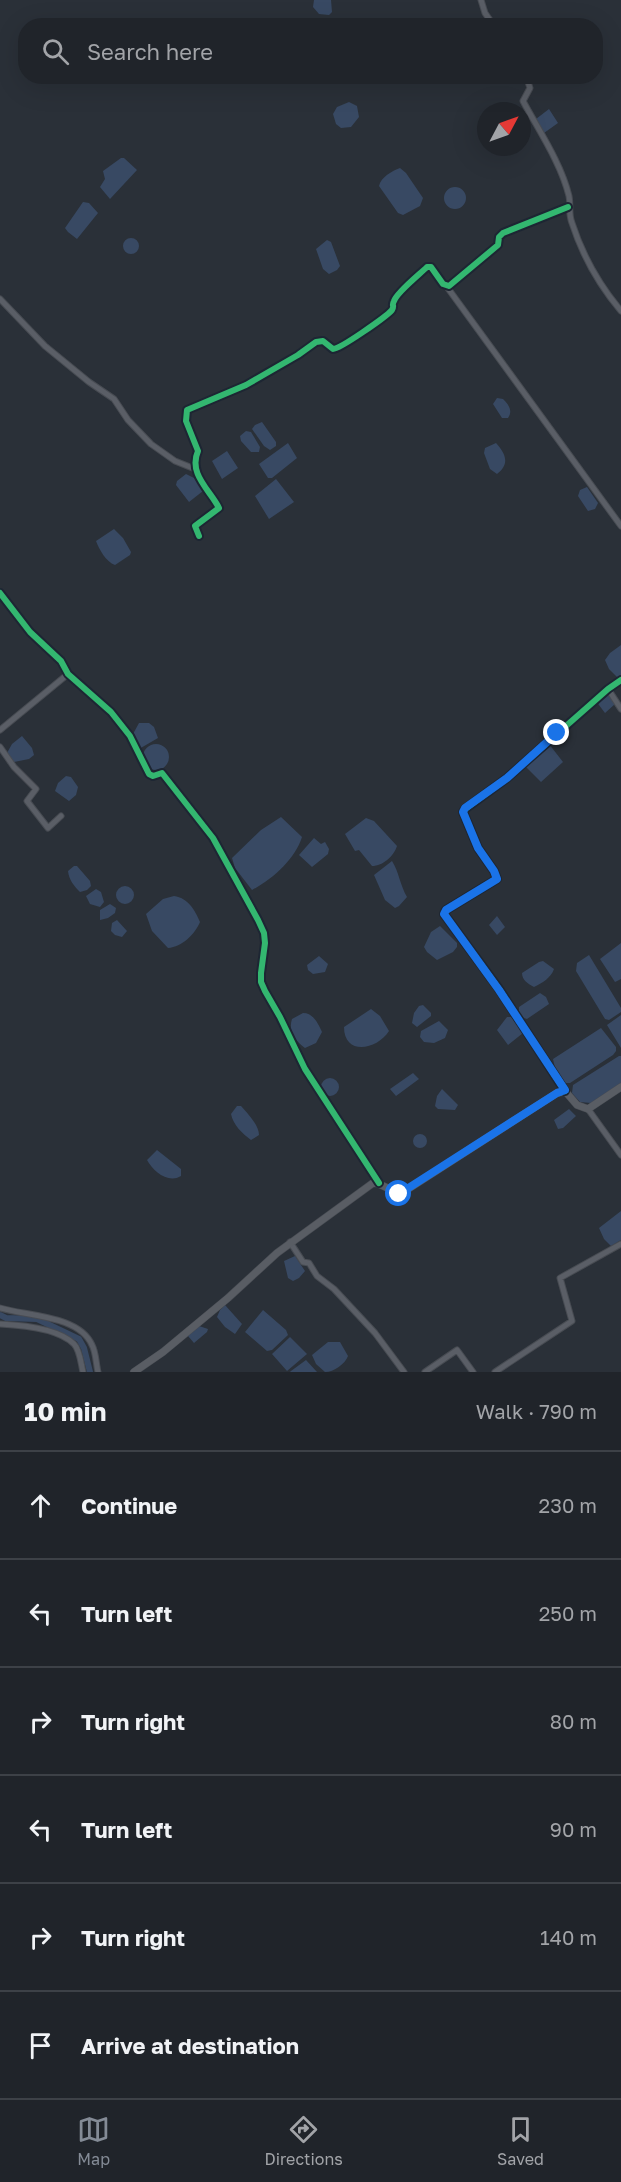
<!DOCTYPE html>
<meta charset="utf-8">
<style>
:root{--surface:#20242a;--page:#282c32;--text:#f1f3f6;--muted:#a2a4a8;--line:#3d4147;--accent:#848b96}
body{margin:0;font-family:"Golos Text",sans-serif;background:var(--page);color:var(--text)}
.compass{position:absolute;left:477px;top:102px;width:54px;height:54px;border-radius:50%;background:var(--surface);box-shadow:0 6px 24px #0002;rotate:49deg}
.stop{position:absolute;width:18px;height:18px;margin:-14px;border:4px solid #1a73e8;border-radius:50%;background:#fff}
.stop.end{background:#1a73e8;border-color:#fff;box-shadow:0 2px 6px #0008}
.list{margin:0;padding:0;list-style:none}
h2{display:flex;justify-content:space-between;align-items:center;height:78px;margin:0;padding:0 24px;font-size:26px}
h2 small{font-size:20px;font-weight:400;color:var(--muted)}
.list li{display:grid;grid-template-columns:39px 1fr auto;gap:18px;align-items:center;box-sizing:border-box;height:108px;padding:0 24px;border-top:2px solid var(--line)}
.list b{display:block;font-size:22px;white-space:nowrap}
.list em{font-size:20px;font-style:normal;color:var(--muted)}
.icon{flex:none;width:33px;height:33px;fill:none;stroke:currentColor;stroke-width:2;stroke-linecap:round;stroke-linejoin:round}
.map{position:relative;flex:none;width:621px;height:1372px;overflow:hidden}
.search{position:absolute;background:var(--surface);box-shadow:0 6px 24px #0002;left:18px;right:18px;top:18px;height:66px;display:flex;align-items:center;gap:15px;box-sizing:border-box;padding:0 21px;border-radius:24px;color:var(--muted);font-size:22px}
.sheet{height:726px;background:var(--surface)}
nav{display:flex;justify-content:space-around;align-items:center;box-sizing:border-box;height:84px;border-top:2px solid var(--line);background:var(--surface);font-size:16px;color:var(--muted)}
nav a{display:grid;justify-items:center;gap:3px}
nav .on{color:var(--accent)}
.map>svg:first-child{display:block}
.water{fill:#384963}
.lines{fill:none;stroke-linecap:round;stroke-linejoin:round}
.canal{stroke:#384963;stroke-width:6}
.street-casing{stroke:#484c53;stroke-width:7}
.secondary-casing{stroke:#484c53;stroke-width:8}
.street{stroke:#5a5e66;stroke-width:5}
.secondary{stroke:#595d64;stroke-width:7}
.cycleway-casing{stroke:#1d2633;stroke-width:10}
.cycleway{stroke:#33b770;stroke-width:6}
.route{stroke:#1a73e8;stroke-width:8}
</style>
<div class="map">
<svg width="621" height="1372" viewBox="0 0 621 1372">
<rect width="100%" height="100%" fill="#2a3038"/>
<!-- water -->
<path class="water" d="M314 0H331L332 12 329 15 319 14 313 7Z
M349 102 357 106 359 117 351 127 341 128 336 124 333 114 337 107Z
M549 109 558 123 544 133 536 119Z
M121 158H124L137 170 110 199 100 187 105 179 103 171Z
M400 168 406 173 423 198 420 206 403 215 398 213 379 186C381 177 392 171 400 168Z
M444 198a11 11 0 1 1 22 0a11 11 0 1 1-22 0Z
M83 202 89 203 98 213 77 239 68 232 65 228Z
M123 246a8 8 0 1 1 16 0a8 8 0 1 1-16 0Z
M327 240 331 242 340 266 337 270 329 274 323 269 316 249Z
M497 398 503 399C509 405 513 411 508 418H502L493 404Z
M262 422 276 442V446L270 450 264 446 252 429 255 425Z
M246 431 251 432 260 447 259 452H251L241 441 240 436Z
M288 443 297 458 272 478H268L259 464Z
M496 443C506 454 510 464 497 474L490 469 484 453 485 448Z
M227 451 238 468 222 479 212 461Z
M186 474 194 478 203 491 189 502 176 485 177 481Z
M276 479 294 502 269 519 255 496Z
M587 487 598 503 595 509 588 511 578 496 580 490Z
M114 529 123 538 131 552 130 555 115 565C106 562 99 549 96 541Z
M621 645V677H617L609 669 605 660 610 653Z
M607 692 615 704 605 713 596 701Z
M139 723H149L154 727 158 738 139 749 133 734Z
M22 736 32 748 34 755 29 759 14 762 7 753 12 744Z
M143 757a13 13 0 1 1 26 0a13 13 0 1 1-26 0Z
M549 744 563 762 541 782 524 765Z
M66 776 71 777 78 787 76 795 69 801 55 791 58 783Z
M281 817 302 837C295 859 273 879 252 890L235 868 232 858 261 830Z
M366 818 374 821 397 846C394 856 383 866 372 866L359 850 355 851 345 834Z
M314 838 321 844 325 842 329 849 328 854 312 867 299 855Z
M392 861C399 872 400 885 407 897L399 906 395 908 385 900 374 875Z
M74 866H77L90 881 91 886 87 890 80 892C74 886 69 880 68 871Z
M116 895a9 9 0 1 1 18 0a9 9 0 1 1-18 0Z
M96 889 101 892 104 902 100 907 90 904 86 896Z
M174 896C188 898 195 910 200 922 195 934 182 947 168 948L152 931 146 914 163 899Z
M110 904 116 908 115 913 108 918 100 920V910Z
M497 916 505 927 497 935 489 925Z
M117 920 127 931 122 937 115 935 111 931 112 923Z
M440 926 457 943V947L453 952 437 960 427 952 424 947 431 932Z
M621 943V979L615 982 600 959Z
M589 955 621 1008V1012L609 1020 605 1019 576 971 577 963Z
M319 956 328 964 325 972 313 974 308 970 307 965Z
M543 961 554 969C551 978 542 983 534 987 528 984 522 980 522 973L539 962Z
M540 993 546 997 549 1004 527 1019 524 1018 519 1011V1007Z
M423 1005 431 1013V1016L417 1027 412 1023 414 1013 419 1006Z
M371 1009 380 1016 389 1031C377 1050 344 1056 344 1027Z
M303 1013C313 1013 318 1023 322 1032L316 1043 305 1048C295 1041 288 1031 292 1019Z
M621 1015V1048L607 1025Z
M507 1017H511L523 1033 508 1045 497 1030Z
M439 1021 448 1030 445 1038 434 1043 424 1042 420 1037 421 1031Z
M601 1028 616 1047V1051L613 1055 570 1083H565L555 1068 553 1059Z
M619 1056H621V1083L591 1103 580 1102 572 1093 573 1085Z
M413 1073 419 1079 396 1096 390 1089Z
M321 1087a9 9 0 1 1 18 0a9 9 0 1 1-18 0Z
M442 1089 458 1105 455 1110 438 1109 435 1106 437 1096Z
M237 1106H241C248 1114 259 1125 259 1135L251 1140C243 1134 233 1125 231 1114Z
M569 1109 576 1116 563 1128 558 1129 554 1120Z
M413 1141a7 7 0 1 1 14 0a7 7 0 1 1-14 0Z
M157 1150 181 1169V1176C168 1184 153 1171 147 1160Z
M621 1211V1240L611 1246 604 1239 599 1228Z
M295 1256 305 1271 299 1278 293 1281 288 1278 284 1261Z
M225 1305 242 1324 235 1334 225 1327 217 1317 220 1310Z
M263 1310 286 1330 288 1335 272 1350 267 1351 245 1332Z
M199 1326 208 1329 207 1332 194 1343 188 1336 189 1332Z
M290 1337 307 1354 287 1371 272 1354Z
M328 1342H340L348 1356C345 1364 334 1372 325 1372L316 1364 312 1355Z
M306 1360 317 1372H290L291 1371Z"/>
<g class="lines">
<!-- canal -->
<path class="canal" d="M0 1315 6 1318 37 1319 79 1339 84 1348 90 1372"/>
<defs>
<path id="street" d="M481 0 485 13 494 26
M526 76 530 88 523 101C539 131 561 163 569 196 571 205 568 213 572 223 582 254 600 286 621 311
M447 287 621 526
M0 299 45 346 89 382 114 399 128 420 151 444 175 461 195 469
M199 536 195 526 219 508C210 490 188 474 198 451L186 421 187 410 246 385 298 355 316 342 323 341 333 349C340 349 386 317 392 310 395 304 391 307 394 301 397 292 420 274 427 267H431L443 284 449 286 498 245 499 237 503 233 568 207
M0 593 30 632 61 661 68 674 111 712 130 736 149 774 153 776 162 773 213 838 258 920 264 933 265 943 261 973V982L265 991 280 1017 305 1069 379 1183
M608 689 621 709
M0 730 68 674
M0 747 14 767 36 789 27 801 48 828 61 816
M565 1091 499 989 444 914 446 910 497 879 494 871 478 848 463 812 465 809 507 778 608 689 621 680
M588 1109 621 1155
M290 1242 303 1262 309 1263 317 1276 334 1289 375 1333 404 1372
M0 1308C26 1316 79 1315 92 1345 96 1352 96 1364 98 1372
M0 1324C21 1325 58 1328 74 1344 80 1350 81 1364 83 1372
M425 1372 457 1350 473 1372
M495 1372 572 1321 560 1278 621 1244"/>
<path id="secondary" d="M134 1372 163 1352 228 1298 277 1253 373 1183C385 1183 393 1196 405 1191L557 1093 565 1091 577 1105 588 1109 621 1087"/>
</defs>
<!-- street casing -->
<use href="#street" class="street-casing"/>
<!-- secondary casing -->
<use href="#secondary" class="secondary-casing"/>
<!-- street -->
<use href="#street" class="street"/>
<!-- secondary -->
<use href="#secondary" class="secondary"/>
<defs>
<path id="cycleway" d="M199 536 195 526 219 508C210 490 188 474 198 451L186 421 187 410 246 385 298 355 316 342 323 341 333 349C340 349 386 317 392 310 395 304 391 307 394 301 397 292 420 274 427 267H431L443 284 449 286 498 245 499 237 503 233 568 207
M0 593 30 632 61 661 68 674 111 712 130 736 149 774 153 776 162 773 213 838 258 920 264 933 265 943 261 973V982L265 991 280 1017 305 1069 379 1183
M565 1091 499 989 444 914 446 910 497 879 494 871 478 848 463 812 465 809 507 778 608 689 621 680"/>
</defs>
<!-- cycleway casing -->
<use href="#cycleway" class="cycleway-casing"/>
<!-- cycleway -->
<use href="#cycleway" class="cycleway"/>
</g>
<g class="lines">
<!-- route -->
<path class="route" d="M399 1194 557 1093 565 1090 499 990 444 914 446 910 497 879 494 871 478 848 463 812 465 808 507 778 557 733"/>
</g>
</svg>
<svg class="compass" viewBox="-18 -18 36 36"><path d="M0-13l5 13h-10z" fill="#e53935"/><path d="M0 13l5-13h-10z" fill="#a2a4a8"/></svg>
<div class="stop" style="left:399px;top:1194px"></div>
<div class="stop end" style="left:557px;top:733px"></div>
<div class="search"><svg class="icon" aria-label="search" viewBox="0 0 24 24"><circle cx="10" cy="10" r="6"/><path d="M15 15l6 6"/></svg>Search here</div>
</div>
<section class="sheet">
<h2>10 min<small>Walk · 790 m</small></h2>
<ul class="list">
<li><svg class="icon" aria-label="ahead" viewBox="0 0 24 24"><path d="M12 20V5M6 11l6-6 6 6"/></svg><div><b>Continue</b></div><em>230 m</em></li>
<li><svg class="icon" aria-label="left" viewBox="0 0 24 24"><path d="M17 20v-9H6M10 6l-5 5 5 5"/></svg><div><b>Turn left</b></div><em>250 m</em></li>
<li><svg class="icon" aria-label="right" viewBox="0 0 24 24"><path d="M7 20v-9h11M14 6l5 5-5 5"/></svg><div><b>Turn right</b></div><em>80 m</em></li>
<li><svg class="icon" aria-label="left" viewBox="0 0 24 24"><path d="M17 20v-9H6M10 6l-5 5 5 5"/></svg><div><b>Turn left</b></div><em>90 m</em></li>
<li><svg class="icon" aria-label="right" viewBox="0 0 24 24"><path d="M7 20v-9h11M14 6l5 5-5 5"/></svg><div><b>Turn right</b></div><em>140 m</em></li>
<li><svg class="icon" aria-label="arrive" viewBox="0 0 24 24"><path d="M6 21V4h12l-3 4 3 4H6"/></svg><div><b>Arrive at destination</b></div></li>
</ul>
</section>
<nav>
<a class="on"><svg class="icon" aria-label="map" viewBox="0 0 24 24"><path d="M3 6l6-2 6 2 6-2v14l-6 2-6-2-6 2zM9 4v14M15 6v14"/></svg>Map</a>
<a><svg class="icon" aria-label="directions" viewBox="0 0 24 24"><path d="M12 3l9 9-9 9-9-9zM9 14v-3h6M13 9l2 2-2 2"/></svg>Directions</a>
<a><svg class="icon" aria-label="saved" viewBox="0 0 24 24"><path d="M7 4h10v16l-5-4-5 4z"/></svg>Saved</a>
</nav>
